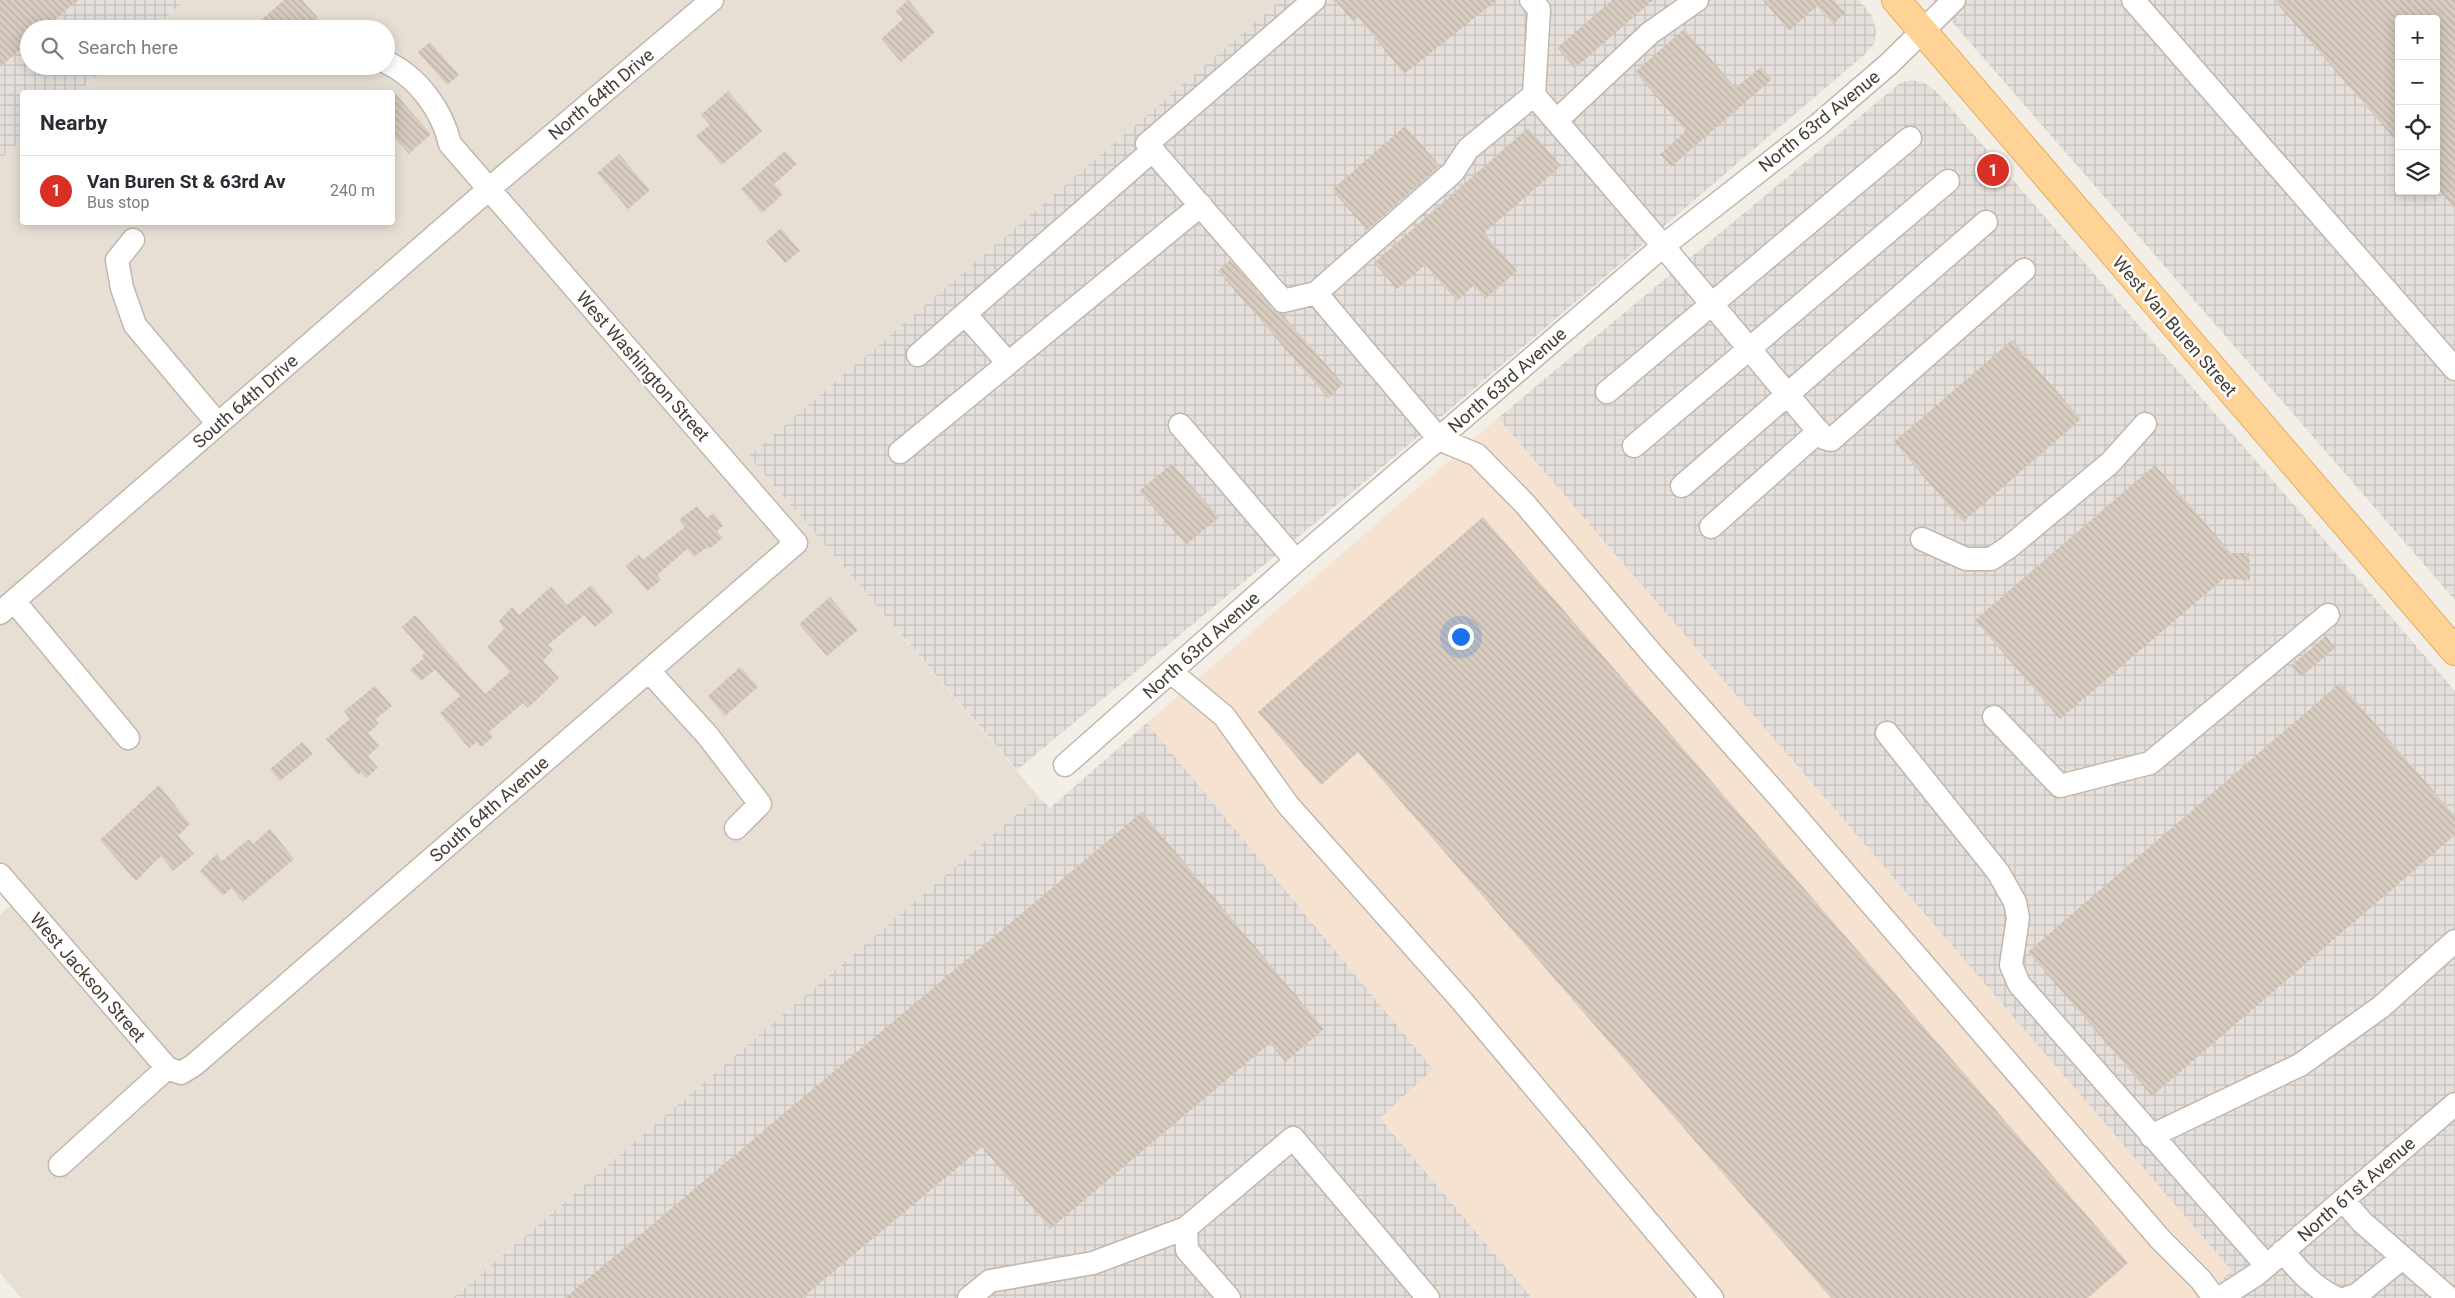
<!DOCTYPE html>
<meta charset="utf-8">
<style>
:root{--surface:#fff;--page:#f7f7f7;--text:#2b2b33;--muted:#7c7c81;--line:#e1e1e2;--accent:#d93025}
body{margin:0;font-family:Roboto,sans-serif;background:var(--page);color:var(--text)}
.controls{position:absolute;right:15px;top:15px;display:grid;overflow:hidden;border-radius:5px;box-shadow:0 2px 12px #0003}
.controls button{width:45px;height:45px;display:grid;place-items:center;padding:0;border:0;border-bottom:1px solid var(--line);background:var(--surface);color:var(--text);font:25px sans-serif}
.you{position:absolute;left:1460px;top:636px;width:18px;height:18px;margin:-12px;border:4px solid #fff;border-radius:50%;background:#1a73e8;box-shadow:0 0 0 8px #1a73e833}
.badge{display:grid;place-items:center;width:32px;height:32px;border-radius:50%;background:var(--accent);color:#fff;font-size:16px;font-weight:700}
.pin{position:absolute;translate:-50% -50%;border:2px solid #fff;box-shadow:0 1px 5px #0006}
.list{margin:0;padding:0;list-style:none}
h2{display:flex;justify-content:space-between;align-items:center;height:65px;margin:0;padding:0 20px;font-size:21px}
h2 small{font-size:16px;font-weight:400;color:var(--muted)}
.list li{display:grid;grid-template-columns:32px 1fr auto;gap:15px;align-items:center;box-sizing:border-box;height:70px;padding:0 20px;border-top:1px solid var(--line)}
.list b{display:block;font-size:19px;white-space:nowrap}
.list p{margin:0;font-size:16px;white-space:nowrap;color:var(--muted)}
.list em{font-size:16px;font-style:normal;color:var(--muted)}
.icon{flex:none;width:28px;height:28px;fill:none;stroke:currentColor;stroke-width:2;stroke-linecap:round;stroke-linejoin:round}
.map{position:relative;flex:none;width:2455px;height:1298px;overflow:hidden}
.search{position:absolute;background:var(--surface);box-shadow:0 2px 12px #0003;left:20px;top:20px;width:375px;height:55px;display:flex;align-items:center;gap:12px;box-sizing:border-box;padding:0 18px;border-radius:28px;color:var(--muted);font-size:19px}
.panel{position:absolute;background:var(--surface);box-shadow:0 2px 12px #0003;left:20px;top:90px;width:375px;height:135px;border-radius:5px}
.map>svg:first-child{display:block}
.residential{fill:#e7dfd4}
.commercial{fill:#f5e2d1}
.industrial{fill:url(#industrial-grid);fill-rule:evenodd}
.building{fill:url(#building-back-hatch)}
.lines{fill:none;stroke-linecap:round;stroke-linejoin:round}
.minor-casing{stroke:#c2b7ac;stroke-width:25}
.major-casing{stroke:#e3ae64;stroke-width:30}
.minor{stroke:#fff;stroke-width:22}
.major{stroke:#fed395;stroke-width:28}
.labels{text-anchor:middle;dominant-baseline:central;stroke-width:5;stroke-linejoin:round;paint-order:stroke}
.street-label{font-size:18px;fill:#463e35;stroke:#fff}
</style>
<div class="map">
<svg width="2455" height="1298" viewBox="0 0 2455 1298">
<defs>
<pattern id="industrial-grid" width="8" height="8" patternUnits="userSpaceOnUse" patternTransform="scale(1.25)"><rect width="8" height="8" fill="#e5e0db"/><path d="M0 4h8M4 0v8" fill="none" stroke="#c6c1bd"/></pattern>
<pattern id="building-back-hatch" width="6" height="6" patternUnits="userSpaceOnUse" patternTransform="scale(1.25)"><rect width="6" height="6" fill="#d8cbbf"/><path d="M-1 5l2 2M0 0l6 6M5-1l2 2" fill="none" stroke="#bbafa5"/></pattern>
</defs>
<rect width="100%" height="100%" fill="#f3eee6"/>
<!-- residential -->
<path class="residential" d="M186 0H1281L749 456 1038 796 453 1298H21L0 1273V915L11 905 0 893V159L22 140V222H392V92H78L109 66H386V29H152Z"/>
<!-- commercial -->
<path class="commercial" d="M1498 418 2233 1272 2200 1298H1532L1380 1117 1433 1069 1147 723Z"/>
<!-- industrial -->
<path class="industrial" d="M0 0H186L152 29H29V66H109L78 92H22V140L0 159Z
M1281 0H1859L1872 16 1876 31 1874 44 1864 55 1386 464 1017 770 749 456Z
M1933 0H2455V600ZM2399 19H2436V191H2399Z
M1911 80 1923 82 1936 91 2455 691V1298H2200L2232 1271 1498 418 1900 83Z
M1147 723 1433 1069 1380 1118 1532 1298H453L1038 796 1050 808Z"/>
<!-- building -->
<path class="building" d="M0 0H78L44 29H29V42L0 67Z
M284 0H302L318 18 306 29H251Z
M908 0 935 32 901 62 881 39 903 19 896 11Z
M1335 0H1497L1404 74 1358 17 1353 21Z
M1612 0H1653L1575 68 1557 48Z
M1763 0H1833L1845 13 1833 24 1817 6 1789 31Z
M2274 0H2455V209L2436 187V19H2399V144Z
M1684 29 1736 88 1761 67 1772 79 1671 167 1660 154 1686 131 1635 72Z
M430 42 459 75 447 85 418 52Z
M392 90 431 134 409 154 392 135Z
M728 91 762 131 722 165 696 136 710 125 701 115Z
M1405 126 1440 166 1367 230 1332 190Z
M1528 128 1561 166 1484 233 1517 271 1485 299 1474 285 1457 301 1425 265 1397 289 1374 263Z
M785 151 797 164 774 184 783 194 762 213 741 189Z
M619 154 650 190 628 209 597 173Z
M781 228 800 251 785 263 766 241Z
M1230 260 1273 310 1282 314 1343 384 1328 398 1218 271Z
M2012 340 2081 419 1963 522 1894 442Z
M1172 464 1219 517 1186 545 1139 491Z
M2155 465 2231 553H2249L2250 580 2223 579 2060 719 1975 620Z
M697 506 707 518 714 513 723 526 717 531 723 538 709 549 707 547 694 557 687 549 657 575 661 580 647 591 626 566 639 555 643 560 685 527 679 520Z
M1483 517 2128 1263 2088 1298H1831L1358 752 1321 785 1258 712Z
M591 585 613 612 595 627 584 615 548 645 553 650 543 661 559 678 528 708 523 703 489 732 493 737 481 747 477 742 469 748 440 713 460 696 435 670 421 681 410 670 424 658 422 656 425 653 402 627 415 615 485 694 510 672 487 647 504 629 499 621 512 607 519 615 551 587 567 605Z
M830 597 858 630 827 656 799 624Z
M2326 636 2335 648 2301 677 2291 666Z
M740 667 758 687 725 716 708 696Z
M2340 683 2455 816V835L2152 1096 2028 952Z
M375 686 392 706 375 719 379 724 368 733 379 746 368 756 378 768 366 778 361 772 358 775 326 739 350 719 344 711Z
M302 742 313 754 280 781 270 769Z
M159 785 190 824 178 836 194 854 173 871 161 856 136 881 100 840Z
M1142 812 1324 1029 1285 1062 1270 1043 1050 1229 982 1147 802 1298H565Z
M270 829 294 859 243 902 231 888 223 896 200 871 216 854 222 861 249 839 253 844Z"/>
<g class="lines">
<defs>
<path id="minor" d="M1314 0 1147 144 1283 301 1316 293
M1531 0 1539 9 1534 95
M2133 0 2455 369
M1556 121 1650 33 1697 0
M133 240 117 260 122 288 135 325 218 424
M2024 270 1831 440 1824 438 1648 228 1534 95 1468 149 1453 172 1316 293 1439 439 1477 455 1525 504 1653 655 1780 798 2160 1239 2201 1280 2214 1298
M965 314 1008 363
M918 355 1153 150
M1607 392 1910 138
M1180 425 1296 561
M1634 446 1948 181
M900 452 1201 205
M1682 486 1986 222
M1711 527 1819 431
M1922 539 1966 559H1991L2009 547 2110 463 2145 424
M14 601 128 738
M0 613 489 189 712 0
M649 671 708 736 760 804 736 828
M1171 672 1224 716 1288 805 1462 1001 1712 1298
M1994 717 2060 786 2150 763 2328 615
M1887 733 1998 872 2015 902 2018 918 2011 965 2019 984 2266 1265
M1065 765 1296 561 1663 246 1818 125 1890 63 1954 0
M0 875 167 1068 181 1073 194 1065 796 543 450 144C442 110 418 77 386 62
M2151 1136 2300 1065 2381 1007 2455 941
M60 1165 167 1068
M2343 1200 2362 1222 2449 1298
M2283 1251C2298 1270 2313 1287 2336 1298
M969 1298 990 1281 1093 1263 1186 1228
M1229 1298 1187 1250 1186 1228 1293 1138 1428 1298
M2220 1298 2257 1274 2455 1104
M2347 1298 2358 1294 2402 1258"/>
<path id="major" d="M1896 0 2455 651"/>
</defs>
<!-- minor casing -->
<use href="#minor" class="minor-casing"/>
<!-- major casing -->
<use href="#major" class="major-casing"/>
<!-- minor -->
<use href="#minor" class="minor"/>
<!-- major -->
<use href="#major" class="major"/>
</g>
<g class="labels">
<!-- street labels -->
<g class="street-label">
<text transform="translate(601 94) rotate(-40)">North 64th Drive</text>
<text transform="translate(1819 121) rotate(-39)">North 63rd Avenue</text>
<text transform="translate(2175 326) rotate(49)">West Van Buren Street</text>
<text transform="translate(643 366) rotate(49)">West Washington Street</text>
<text transform="translate(1507 380) rotate(-41)">North 63rd Avenue</text>
<text transform="translate(245 401) rotate(-41)">South 64th Drive</text>
<text transform="translate(1201 645) rotate(-42)">North 63rd Avenue</text>
<text transform="translate(489 809) rotate(-41)">South 64th Avenue</text>
<text transform="translate(88 977) rotate(49)">West Jackson Street</text>
<text transform="translate(2356 1189) rotate(-41)">North 61st Avenue</text>
</g>
</g>
</svg>
<div class="controls">
<button>+</button>
<button>−</button>
<button><svg class="icon" aria-label="locate" viewBox="0 0 24 24"><circle cx="12" cy="12" r="6"/><path d="M12 2v4M12 18v4M2 12h4M18 12h4"/></svg></button>
<button><svg class="icon" aria-label="layers" viewBox="0 0 24 24"><path d="M12 4l9 5-9 5-9-5zM3 14l9 5 9-5"/></svg></button>
</div>
<div class="you"></div>
<div class="pin badge" style="left:1993px;top:170px">1</div>
<div class="search"><svg class="icon" aria-label="search" viewBox="0 0 24 24"><circle cx="10" cy="10" r="6"/><path d="M15 15l6 6"/></svg>Search here</div>
<section class="panel">
<h2>Nearby<small></small></h2>
<ul class="list">
<li><span class="badge">1</span><div><b>Van Buren St &amp; 63rd Av</b><p>Bus stop</p></div><em>240 m</em></li>
</ul>
</section>
</div>
